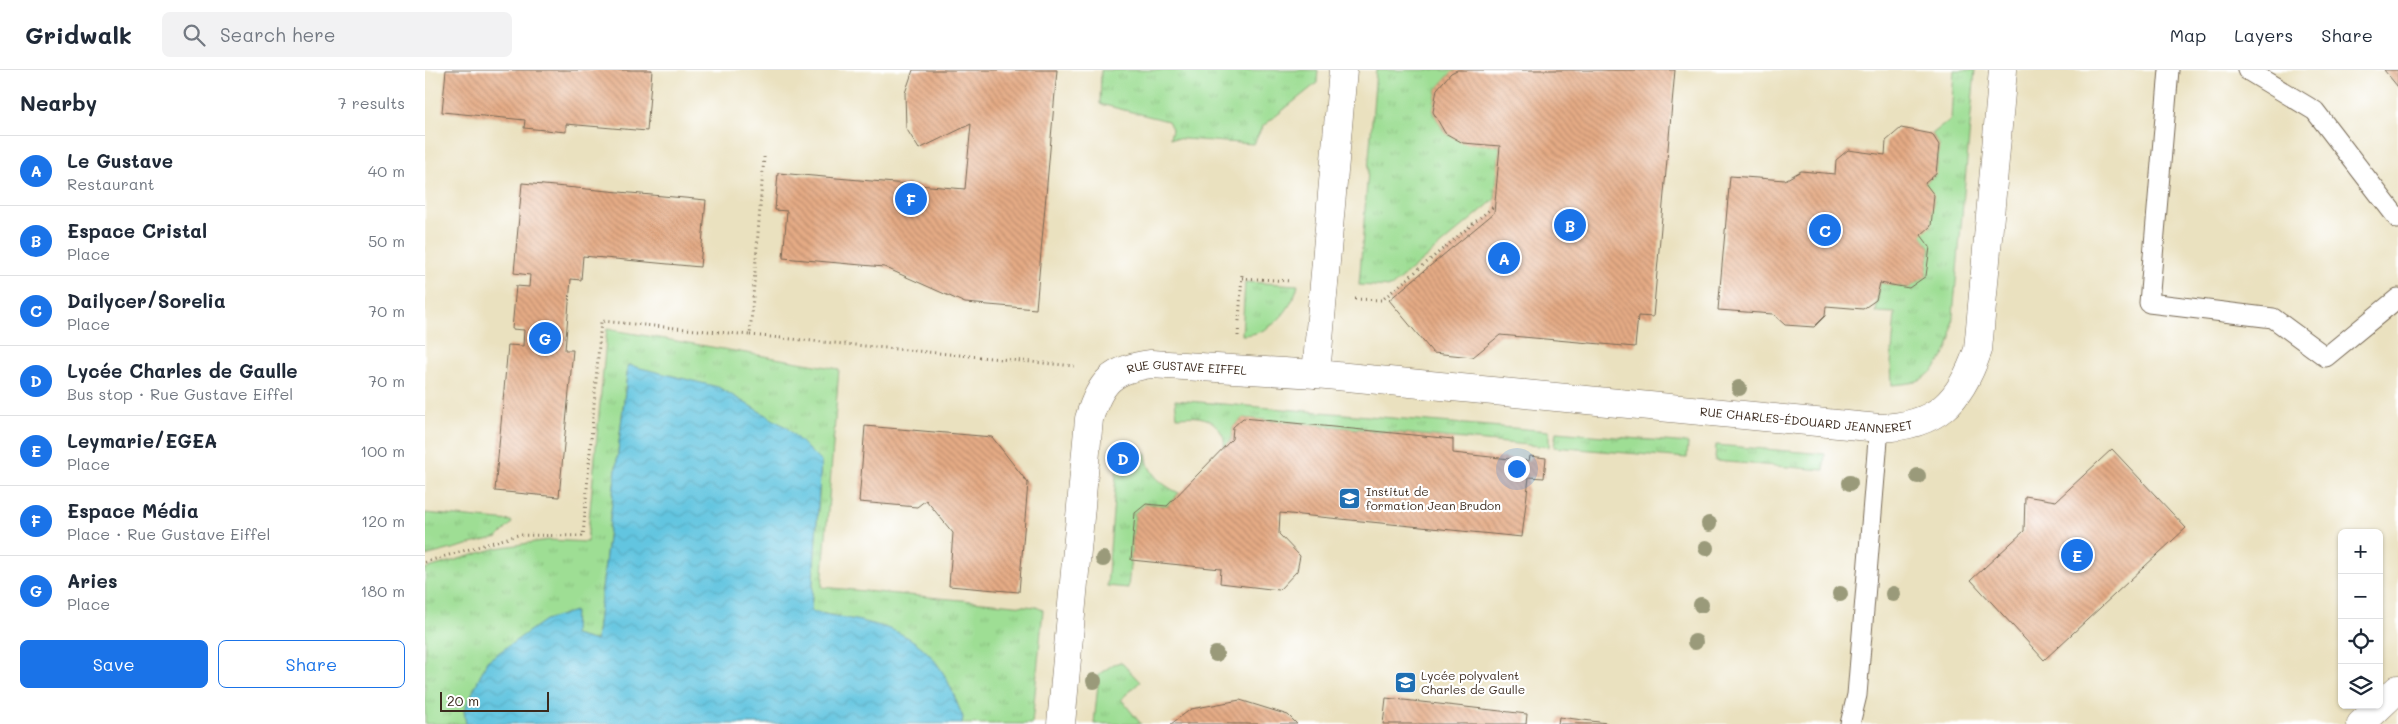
<!DOCTYPE html>
<meta charset="utf-8">
<style>
:root{--surface:#fff;--page:#f2f2f3;--text:#1f2937;--muted:#747a83;--line:#e0e1e3;--accent:#1a73e8}
body{margin:0;font-family:Mali,sans-serif;background:var(--page);color:var(--text)}
.controls{position:absolute;right:15px;bottom:15px;display:grid;overflow:hidden;border-radius:8px;box-shadow:0 1px 4px #0004}
.controls button{width:45px;height:45px;display:grid;place-items:center;padding:0;border:0;border-bottom:1px solid var(--line);background:var(--surface);color:var(--text);font:25px sans-serif}
.scale{position:absolute;left:15px;bottom:12px;width:109px;box-sizing:border-box;padding-left:5px;border:2px solid #3b2a1e;border-top:0;font-size:14px;line-height:18px;white-space:nowrap;color:#3b2a1e;-webkit-text-stroke:4px #fff;paint-order:stroke}
.you{position:absolute;left:1091px;top:398px;width:18px;height:18px;margin:-12px;border:4px solid #fff;border-radius:50%;background:#1a73e8;box-shadow:0 0 0 8px #1a73e833}
.badge{display:grid;place-items:center;width:32px;height:32px;border-radius:50%;background:var(--accent);color:#fff;font-size:16px;font-weight:700}
.pin{position:absolute;translate:-50% -50%;border:2px solid #fff;box-shadow:0 1px 5px #0006}
.list{margin:0;padding:0;list-style:none}
h2{display:flex;justify-content:space-between;align-items:center;height:65px;margin:0;padding:0 20px;font-size:21px}
h2 small{font-size:16px;font-weight:400;color:var(--muted)}
.list li{display:grid;grid-template-columns:32px 1fr auto;gap:15px;align-items:center;box-sizing:border-box;height:70px;padding:0 20px;border-top:1px solid var(--line)}
.list b{display:block;font-size:19px;white-space:nowrap}
.list p{margin:0;font-size:16px;white-space:nowrap;color:var(--muted)}
.list em{font-size:16px;font-style:normal;color:var(--muted)}
.actions{display:flex;gap:10px;padding:15px 20px}
.actions a{flex:1;padding:11px 0;border:1px solid var(--accent);border-radius:8px;text-align:center;font-size:18px;color:var(--accent)}
.actions .main{background:var(--accent);color:#fff}
.icon{flex:none;width:28px;height:28px;fill:none;stroke:currentColor;stroke-width:2;stroke-linecap:round;stroke-linejoin:round}
.map{position:relative;flex:none;width:1973px;height:654px;overflow:hidden}
header{display:flex;align-items:center;gap:30px;box-sizing:border-box;height:70px;padding:0 25px;background:var(--surface);border-bottom:1px solid var(--line)}
header strong{font-size:24px}
nav{display:flex;gap:28px;margin-inline-start:auto;font-size:18px}
.search{width:350px;height:45px;background:var(--page);display:flex;align-items:center;gap:12px;box-sizing:border-box;padding:0 18px;border-radius:8px;color:var(--muted);font-size:19px}
main{display:flex}
aside{flex:1;background:var(--surface)}
.map>svg:first-child{display:block}
.grass{fill:url(#grass-tufts);stroke:#6c8459}
.water{fill:url(#water-waves);stroke:#4e787f}
.building{fill:url(#building-back-hatch)}
.lines{fill:none;stroke-linecap:round;stroke-linejoin:round}
.lane-casing{stroke:#786a56;stroke-width:21}
.street-casing{stroke:#786a56;stroke-width:29}
.primary-casing{stroke:#786a56;stroke-width:29}
.path{stroke:#786a56;stroke-width:3;stroke-dasharray:1 4;stroke-linecap:butt}
.lane{stroke:#fff;stroke-width:19}
.street{stroke:#fff;stroke-width:28}
.primary{stroke:#fff;stroke-width:28}
.tree{fill:#9a9a7a}
.labels{text-anchor:middle;dominant-baseline:central;stroke-width:4.5;stroke-linejoin:round;paint-order:stroke}
.street-label{font-size:12px;fill:#3b2a1e;stroke:#fff}
.poi-label{font-size:12px;fill:#3b2a1e;stroke:#fff;text-anchor:start}
</style>
<header>
<strong>Gridwalk</strong>
<div class="search"><svg class="icon" aria-label="search" viewBox="0 0 24 24"><circle cx="10" cy="10" r="6"/><path d="M15 15l6 6"/></svg>Search here</div>
<nav><a>Map</a><a>Layers</a><a>Share</a></nav>
</header>
<main>
<aside>
<h2>Nearby<small>7 results</small></h2>
<ul class="list">
<li><span class="badge">A</span><div><b>Le Gustave</b><p>Restaurant</p></div><em>40 m</em></li>
<li><span class="badge">B</span><div><b>Espace Cristal</b><p>Place</p></div><em>50 m</em></li>
<li><span class="badge">C</span><div><b>Dailycer/Sorelia</b><p>Place</p></div><em>70 m</em></li>
<li><span class="badge">D</span><div><b>Lycée Charles de Gaulle</b><p>Bus stop · Rue Gustave Eiffel</p></div><em>70 m</em></li>
<li><span class="badge">E</span><div><b>Leymarie/EGEA</b><p>Place</p></div><em>100 m</em></li>
<li><span class="badge">F</span><div><b>Espace Média</b><p>Place · Rue Gustave Eiffel</p></div><em>120 m</em></li>
<li><span class="badge">G</span><div><b>Aries</b><p>Place</p></div><em>180 m</em></li>
</ul>
<div class="actions"><a class="main">Save</a><a>Share</a></div>
</aside>
<div class="map">
<svg width="1973" height="654" viewBox="0 0 1973 654">
<defs>
<pattern id="grass-tufts" width="24" height="20" patternUnits="userSpaceOnUse" patternTransform="scale(1.25)"><rect width="24" height="20" fill="#9ede94"/><path d="M3 7l-1-3M5 7V3M7 7l1-3M15 17l-1-3M17 17v-4M19 17l1-3" fill="none" stroke="#89bf7f"/></pattern>
<pattern id="water-waves" width="16" height="10" patternUnits="userSpaceOnUse" patternTransform="scale(1.25)"><rect width="16" height="10" fill="#62c5e0"/><path d="M0 5q4-4 8 0t8 0" fill="none" stroke="#56a9c0"/></pattern>
<pattern id="building-back-hatch" width="6" height="6" patternUnits="userSpaceOnUse" patternTransform="scale(1.25)"><rect width="6" height="6" fill="#e5ab85"/><path d="M-1 5l2 2M0 0l6 6M5-1l2 2" fill="none" stroke="#bb8b6c"/></pattern>
</defs>
<rect width="100%" height="100%" fill="#fff"/>
<filter id="ink" filterUnits="userSpaceOnUse"><feTurbulence type="fractalNoise" baseFrequency=".02" numOctaves="2"/><feDisplacementMap in="SourceGraphic" scale="10" xChannelSelector="R" yChannelSelector="G"/><feConvolveMatrix kernelMatrix="1 2 1 2 8 2 1 2 1" color-interpolation-filters="sRGB"/></filter>
<filter id="wash" filterUnits="userSpaceOnUse"><feTurbulence type="fractalNoise" baseFrequency=".0096" numOctaves="4" result="noise"/><feDisplacementMap in="SourceGraphic" scale="20" xChannelSelector="R" yChannelSelector="G"/><feGaussianBlur stdDeviation="1.12" result="paint"/><feColorMatrix in="noise" values="0 0 0 0 0 0 0 0 0 0 0 0 0 0 0 0 0 1.4 0 .05"/><feComposite in="paint" operator="in"/></filter>
<g filter="url(#wash)">
<rect width="100%" height="100%" fill="#eae1bf"/>
<!-- grass -->
<path class="grass" d="M676 0H893L892 13 837 57 829 74 745 68 747 59 743 51 675 34Z
M951 0H1032L1026 3 1012 19 1008 42 1020 63 1038 72 1075 76 1070 129 966 217 934 215Z
M1529 0H1550L1526 268C1522 284 1509 305 1492 311 1484 314 1475 314 1467 315L1466 294 1470 243 1451 242 1455 213 1484 218 1501 206 1505 177 1496 165 1500 113 1511 104 1514 75 1507 64 1526 49Z
M820 212 873 215C866 241 846 265 817 265Z
M182 259 414 299 397 517 611 537 618 540 607 654H537V646L458 557 386 541 396 392 203 295 171 571 149 566 39 641 41 654H0V499L72 478 123 470 162 472Z
M750 330 1124 361V377L818 348 808 357 807 369 799 377C800 371 799 367 796 362 786 345 770 346 752 347Z
M1131 362 1263 373 1262 388 1129 377Z
M1291 375 1400 384 1399 400 1290 391Z
M693 381 721 383C722 403 737 415 754 423L742 436 721 434 710 443 703 518 682 516Z
M0 443 86 451 87 453 73 467 0 486Z
M696 592 715 612 696 629 716 654H669L674 604 689 594Z"/>
<!-- water -->
<path class="water" d="M203 295 293 317 361 357 396 392 386 541C436 553 487 552 517 601 526 615 531 632 538 647L537 654H41L39 641 62 591 120 550 150 541 149 565 171 571Z"/>
<g id="blocks">
<!-- building -->
<path class="building" d="M21 0H227L222 61 141 54V62L99 58 100 50 17 42Z
M488 0H632L611 239 540 233 459 197 358 188 362 141 350 140 353 103 540 119 546 54 494 79 481 58 480 23Z
M1032 0H1250L1228 247 1213 246 1210 277 1075 265 1048 287 1008 283 964 230 1069 143 1075 76 1038 73 1020 63 1008 42 1012 19 1026 3Z
M1959 0H1973V17Z
M1476 58 1507 64 1514 75 1511 104 1500 113 1509 125 1506 156 1496 165 1505 177 1501 206 1484 218 1455 213 1451 230 1438 239 1401 236 1400 246 1389 257 1360 255 1348 244 1293 240 1305 106 1360 110 1376 101 1410 104 1411 90 1423 80 1460 85 1461 71Z
M97 113 281 130 275 197 158 186 156 210 146 209 140 280H148L134 427 70 421 83 275 98 276 99 260 87 259 91 216 104 217 105 205 89 203Z
M818 348 1028 369V383L1104 391 1105 386 1121 388 1119 408 1104 407 1097 467 855 443 854 464 875 486 872 501 854 520 795 513 796 499 706 490 710 443 721 434 742 436 807 369 808 357Z
M440 356 567 367 603 413 594 522 524 516 528 463 501 430 492 437 434 432Z
M1687 379 1761 458 1619 590 1546 510 1599 461 1600 426 1631 431Z
M961 628 1102 644 1101 654H958Z
M815 630 863 645 872 654H746L766 639Z
M1134 647 1182 653V654H1133Z"/>
</g>
</g>
<g filter="url(#ink)">
<use href="#blocks" fill-opacity="0" stroke="#786a56" stroke-width="1"/>
<g class="lines">
<defs>
<path id="lane" d="M1744 0 1724 233 1848 248 1901 287 1973 228
M1822 0 1890 41 1973 149
M1425 654 1432 625 1454 358"/>
<g id="street">
<path d="M891 304 918 0"/>
<path id="s1" d="M636 654 664 349C675 312 687 299 726 294L891 304 1454 358C1512 356 1535 332 1553 280L1578 0"/>
</g>
<path id="primary" d="M1936 654 1973 619"/>
</defs>
<!-- lane casing -->
<use href="#lane" class="lane-casing"/>
<!-- street casing -->
<use href="#street" class="street-casing"/>
<!-- primary casing -->
<use href="#primary" class="primary-casing"/>
<!-- path -->
<path class="path" d="M817 208 866 211
M930 229 957 230 1069 136
M325 265 649 296
M813 266 817 204
M0 492 93 465 158 466 176 251 325 265 339 87"/>
<!-- lane -->
<use href="#lane" class="lane"/>
<!-- street -->
<use href="#street" class="street"/>
<!-- primary -->
<use href="#primary" class="primary"/>
</g>
<!-- trees -->
<g class="tree">
<circle cx="1314" cy="318" r="8"/>
<circle cx="1493" cy="406" r="8"/>
<circle cx="1425" cy="413" r="8"/>
<circle cx="1284" cy="454" r="8"/>
<circle cx="1281" cy="478" r="8"/>
<circle cx="678" cy="489" r="8"/>
<circle cx="1415" cy="524" r="8"/>
<circle cx="1468" cy="524" r="8"/>
<circle cx="1276" cy="535" r="8"/>
<circle cx="1270" cy="572" r="8"/>
<circle cx="791" cy="584" r="8"/>
<circle cx="669" cy="611" r="8"/>
</g>
</g>
<!-- icons -->
<defs>
<symbol id="university-square" viewBox="-11 -11 22 22"><rect x="-9" y="-9" width="18" height="18" rx="4" fill="#1f6fb2" stroke="#fff"/><path d="M0-5L7-2L0 1L-7-2ZM-4 1L0 2.5L4 1V4Q0 6-4 4Z" fill="#fff"/></symbol>
<symbol id="school-square" viewBox="-11 -11 22 22"><rect x="-9" y="-9" width="18" height="18" rx="4" fill="#1f6fb2" stroke="#fff"/><path d="M0-5L7-2L0 1L-7-2ZM-4 1L0 2.5L4 1V4Q0 6-4 4Z" fill="#fff"/></symbol>
</defs>
<g fill-rule="evenodd">
<use href="#university-square" x="912" y="416" width="25" height="25"/>
<use href="#school-square" x="968" y="600" width="25" height="25"/>
</g>
<g class="labels">
<!-- street labels -->
<g class="street-label">
<text stroke="none"><textPath href="#s1" startOffset="432">RUE GUSTAVE EIFFEL</textPath></text>
<text stroke="none"><textPath href="#s1" startOffset="1054">RUE CHARLES-ÉDOUARD JEANNERET</textPath></text>
</g>
<!-- poi labels -->
<g class="poi-label">
<text x="941" y="421">Institut de<tspan x="941" dy="14">formation Jean Brudon</tspan></text>
<text x="996" y="605">Lycée polyvalent<tspan x="996" dy="14">Charles de Gaulle</tspan></text>
</g>
</g>
</svg>
<div class="controls">
<button>+</button>
<button>−</button>
<button><svg class="icon" aria-label="locate" viewBox="0 0 24 24"><circle cx="12" cy="12" r="6"/><path d="M12 2v4M12 18v4M2 12h4M18 12h4"/></svg></button>
<button><svg class="icon" aria-label="layers" viewBox="0 0 24 24"><path d="M12 4l9 5-9 5-9-5zM3 14l9 5 9-5"/></svg></button>
</div>
<div class="scale">20 m</div>
<div class="you"></div>
<div class="pin badge" style="left:1079px;top:188px">A</div>
<div class="pin badge" style="left:1145px;top:155px">B</div>
<div class="pin badge" style="left:1400px;top:160px">C</div>
<div class="pin badge" style="left:698px;top:388px">D</div>
<div class="pin badge" style="left:1652px;top:485px">E</div>
<div class="pin badge" style="left:486px;top:129px">F</div>
<div class="pin badge" style="left:120px;top:268px">G</div>
</div>
</main>
